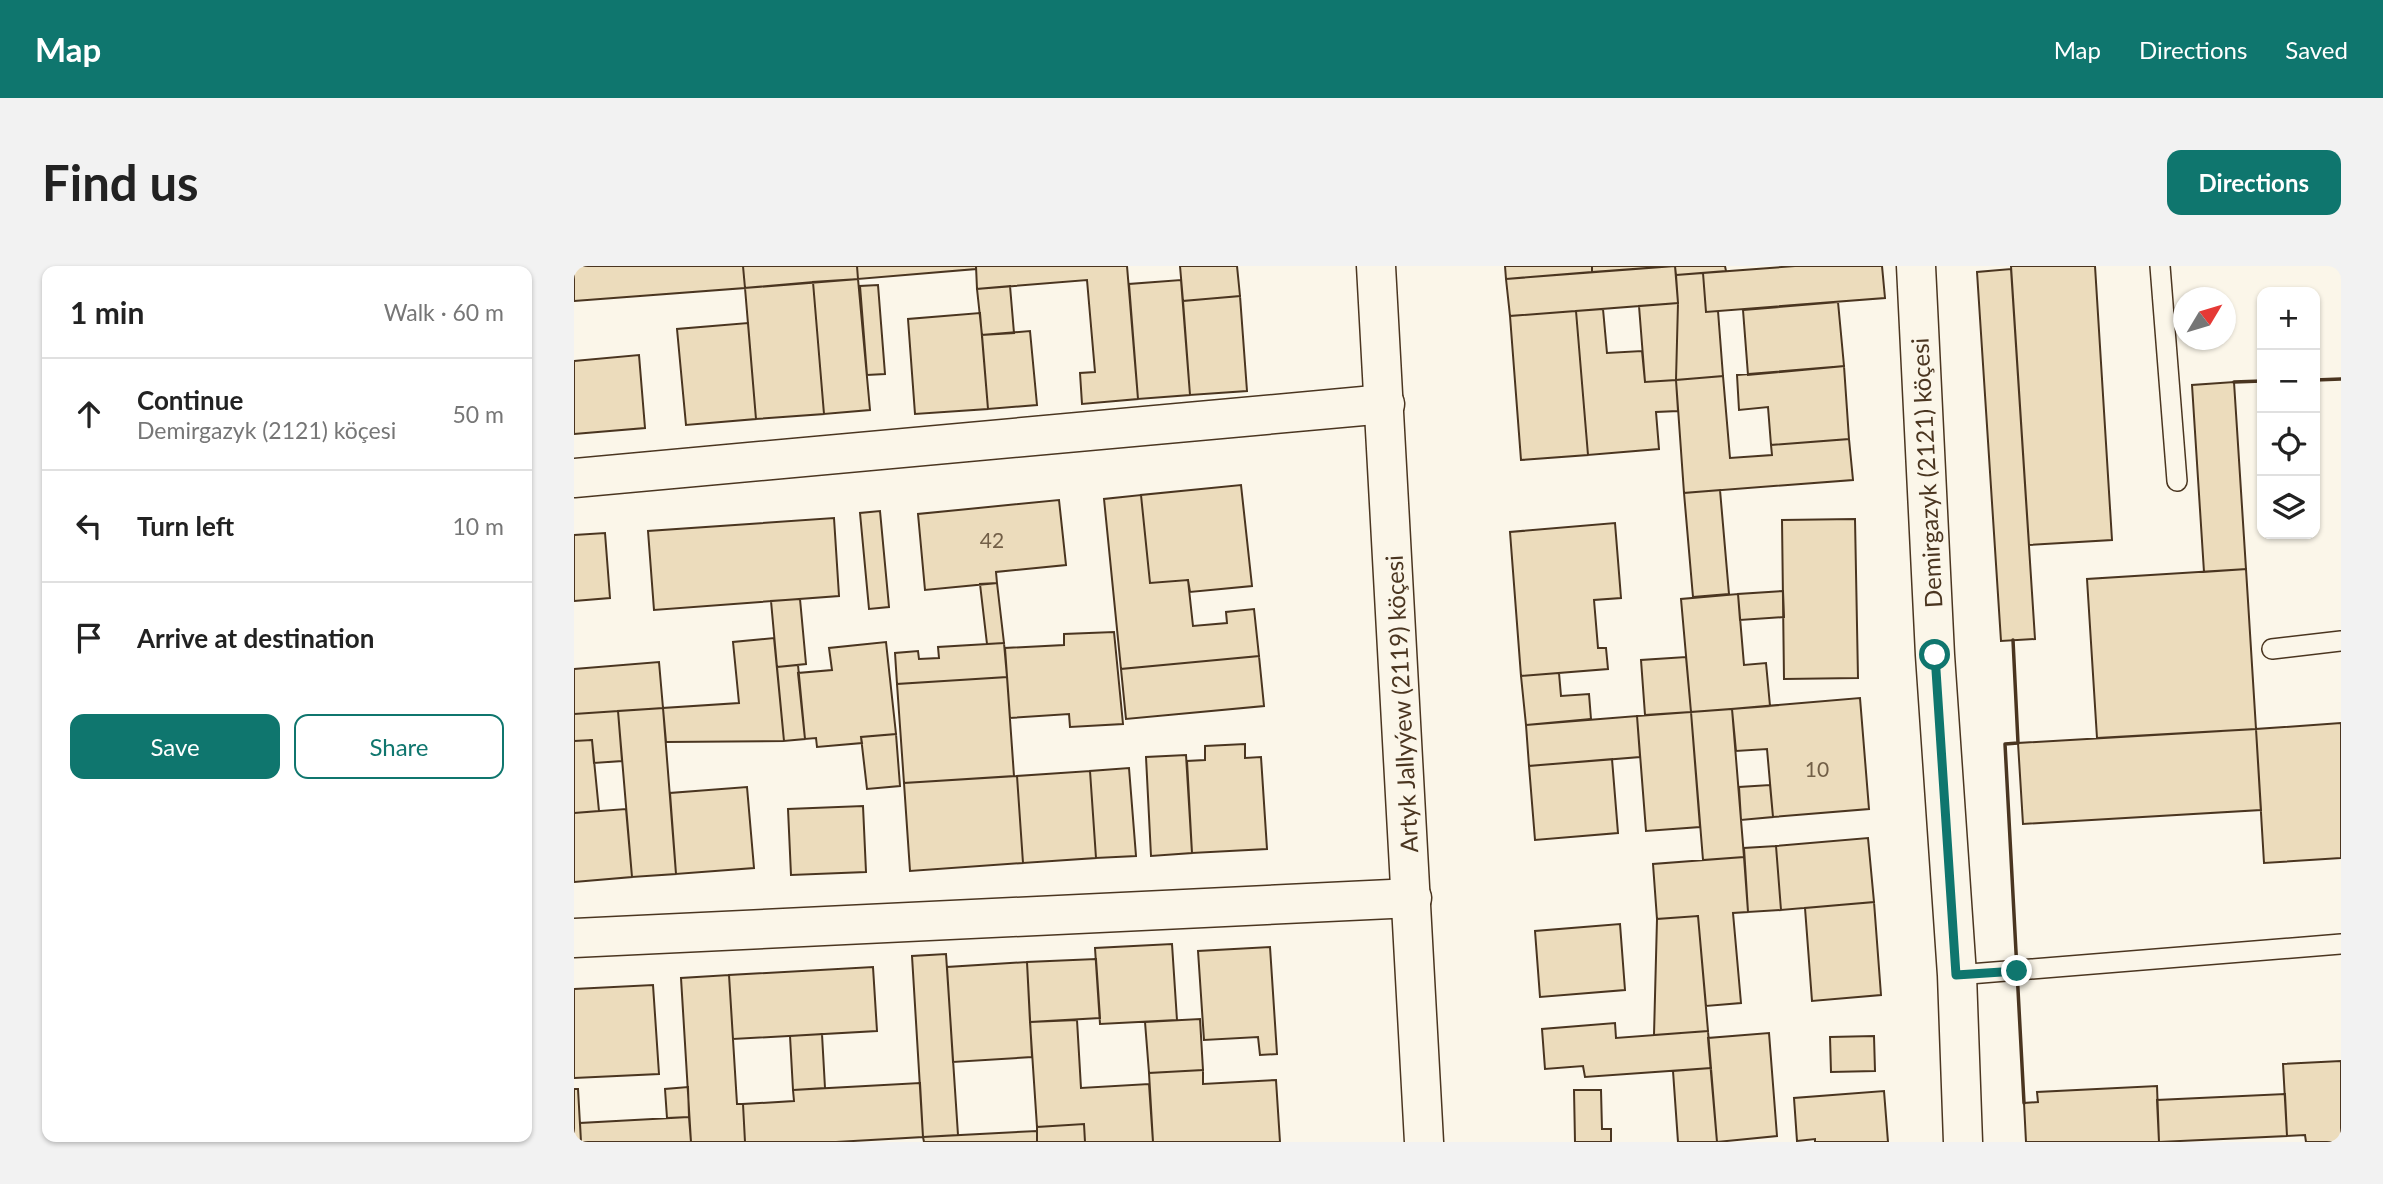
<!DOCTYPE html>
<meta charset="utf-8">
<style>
:root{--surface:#fff;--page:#f2f2f2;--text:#222;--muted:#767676;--line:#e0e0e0;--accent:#0f766e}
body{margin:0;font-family:Lato,sans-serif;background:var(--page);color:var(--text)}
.controls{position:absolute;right:21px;top:21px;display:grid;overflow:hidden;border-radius:14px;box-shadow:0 2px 5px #0004}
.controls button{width:63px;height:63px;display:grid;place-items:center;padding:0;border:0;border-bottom:2px solid var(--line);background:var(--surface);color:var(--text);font:35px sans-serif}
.compass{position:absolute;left:1599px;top:21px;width:63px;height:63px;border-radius:50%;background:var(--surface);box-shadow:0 2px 5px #0004;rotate:52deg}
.stop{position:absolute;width:21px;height:21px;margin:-16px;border:5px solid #0f766e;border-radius:50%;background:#fff}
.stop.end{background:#0f766e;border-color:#fff;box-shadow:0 2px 7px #0008}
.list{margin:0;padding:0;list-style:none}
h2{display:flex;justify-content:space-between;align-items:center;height:91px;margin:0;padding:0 28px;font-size:30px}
h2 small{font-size:23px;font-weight:400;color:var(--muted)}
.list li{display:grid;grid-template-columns:46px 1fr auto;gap:21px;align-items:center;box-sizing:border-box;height:112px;padding:0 28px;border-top:2px solid var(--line)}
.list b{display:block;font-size:26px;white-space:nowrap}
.list p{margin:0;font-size:23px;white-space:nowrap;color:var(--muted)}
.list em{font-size:23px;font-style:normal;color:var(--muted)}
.actions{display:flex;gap:14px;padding:21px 28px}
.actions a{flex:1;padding:16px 0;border:2px solid var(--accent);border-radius:14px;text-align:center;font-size:24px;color:var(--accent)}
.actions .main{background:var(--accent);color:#fff}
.icon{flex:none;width:38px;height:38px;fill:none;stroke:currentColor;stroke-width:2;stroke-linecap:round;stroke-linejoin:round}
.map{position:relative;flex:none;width:1767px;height:876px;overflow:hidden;border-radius:14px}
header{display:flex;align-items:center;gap:42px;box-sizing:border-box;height:98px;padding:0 35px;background:var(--accent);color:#fff}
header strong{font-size:33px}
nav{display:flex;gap:38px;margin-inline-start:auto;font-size:24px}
.intro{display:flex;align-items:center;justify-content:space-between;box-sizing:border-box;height:168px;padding:0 42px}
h1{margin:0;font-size:49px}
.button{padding:18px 32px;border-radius:14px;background:var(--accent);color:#fff;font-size:24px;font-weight:700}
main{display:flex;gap:42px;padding:0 42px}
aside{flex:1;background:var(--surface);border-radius:14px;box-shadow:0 2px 5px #0004}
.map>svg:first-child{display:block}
.building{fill:#ecdcbc;stroke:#4a3520;stroke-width:2}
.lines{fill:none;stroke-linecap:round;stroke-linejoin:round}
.service-casing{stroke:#4a3520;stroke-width:22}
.minor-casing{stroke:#4a3520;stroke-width:41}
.tertiary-casing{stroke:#4a3520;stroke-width:41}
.service{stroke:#fbf6e9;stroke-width:19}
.minor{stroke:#fbf6e9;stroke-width:38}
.tertiary{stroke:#fbf6e9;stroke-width:38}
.wall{stroke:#4a3520;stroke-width:3.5}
.route{stroke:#0f766e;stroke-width:9}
.labels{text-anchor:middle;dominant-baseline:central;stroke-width:5;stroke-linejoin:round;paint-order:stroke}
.number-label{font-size:21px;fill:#725f47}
.street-label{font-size:24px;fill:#4a3520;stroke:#fbf6e9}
</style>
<header>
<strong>Map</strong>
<nav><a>Map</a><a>Directions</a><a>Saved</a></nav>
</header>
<div class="intro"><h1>Find us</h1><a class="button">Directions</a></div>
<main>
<aside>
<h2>1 min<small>Walk · 60 m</small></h2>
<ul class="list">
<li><svg class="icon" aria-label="ahead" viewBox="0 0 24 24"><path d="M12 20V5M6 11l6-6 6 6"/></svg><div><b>Continue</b><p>Demirgazyk (2121) köçesi</p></div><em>50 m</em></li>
<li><svg class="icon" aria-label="left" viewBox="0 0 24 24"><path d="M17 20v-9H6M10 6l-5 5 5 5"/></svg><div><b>Turn left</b></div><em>10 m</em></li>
<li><svg class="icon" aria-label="arrive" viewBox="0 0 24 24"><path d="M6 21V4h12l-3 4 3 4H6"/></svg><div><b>Arrive at destination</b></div></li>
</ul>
<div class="actions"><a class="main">Save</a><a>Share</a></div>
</aside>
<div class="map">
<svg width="1767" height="876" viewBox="0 0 1767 876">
<rect width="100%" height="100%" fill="#fbf6e9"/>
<!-- building -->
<path class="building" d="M0 0H169L171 22 0 35Z
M169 0H283L284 13 171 22Z
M283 0H402V3L284 13Z
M402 0H553L564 133 508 138 506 107 521 106 513 14 403 23Z
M606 0H663L666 30 609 35Z
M931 0H1018V6L932 13Z
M1018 0H1100L1018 6Z
M1101 0 1104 37 936 50 932 13Z
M1101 0H1151L1152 5 1102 9Z
M1221 0H1308L1311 32 1132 46 1129 7Z
M1437 0H1521L1538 274 1455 279Z
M1437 3 1461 373 1427 375 1403 6Z
M1129 7 1132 46 1144 45 1149 110 1102 114 1104 37 1102 9Z
M284 13 296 144 250 148 239 16Z
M607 14 616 129 564 133 555 18Z
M239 16 250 148 182 153 171 22Z
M304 19 311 108 293 109 286 20Z
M436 20 440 67 408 69 403 23Z
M666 30 673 125 616 129 609 35Z
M1264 36 1270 100 1174 109 1169 44Z
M1104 37 1102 114 1071 116 1065 40Z
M1029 43 1033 87 1068 85 1071 116 1102 114 1104 145 1082 146 1085 183 1014 189 1002 45Z
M1002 45 1014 189 947 194 936 50Z
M406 47 414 143 341 148 334 53Z
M174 57 182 153 112 159 103 63Z
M456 65 463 139 414 143 408 69Z
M65 89 71 162 0 168V95Z
M1270 100 1275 173 1197 179 1194 141 1165 144 1163 109Z
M1149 110 1156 192 1198 189 1197 179 1275 173 1279 214 1110 227 1102 114Z
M1660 116 1672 303 1630 306 1618 119Z
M667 219 678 320 616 326 614 314 576 317 567 229Z
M1146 224 1155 328 1119 331 1110 227Z
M567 229 576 317 614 314 619 360 653 357 652 346 680 343 685 390 547 403 530 233Z
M485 234 492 299 422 306 423 317 351 324 344 248Z
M306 245 315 341 295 343 286 247Z
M260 252 265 330 80 344 74 265Z
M1281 253 1284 412 1210 413 1208 254Z
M1041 257 1047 332 1020 334 1024 382H1032L1034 403 947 410 936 266Z
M31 267 36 332 0 335V269Z
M1672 303 1682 463 1523 472 1513 313Z
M423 317 430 377 413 378 406 318Z
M1209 325 1210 351 1166 354 1164 328Z
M1164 328 1170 399 1192 397 1196 440 1117 446 1107 333Z
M226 333 232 398 203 401 197 335Z
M540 366 549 458 496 461 495 448 436 452 431 382 490 379V368Z
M200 372 210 475 92 476 89 442 165 437 159 376Z
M312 376 322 468 287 471 288 477 243 481 242 472 231 473 224 407 258 404 255 382Z
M430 377 433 411 323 418 321 387 344 385 345 393 365 392 364 381Z
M685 390 690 440 552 453 547 403Z
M1112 391 1117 446 1071 449 1067 394Z
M85 396 89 442 0 448V403Z
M224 399 231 473 210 475 203 401Z
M985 407 987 430 1015 428 1017 453 952 459 947 410Z
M433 411 440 510 330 517 323 418Z
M1286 432 1295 543 1199 551 1193 483 1162 485 1158 443Z
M89 442 102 608 58 611 44 445Z
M1158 443 1170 591 1129 594 1117 446Z
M44 445 48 495 20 497 18 474 0 475V448Z
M1117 446 1126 561 1072 565 1063 450Z
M1063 450 1066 491 955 500 952 459Z
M1767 457V592L1690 597 1682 463Z
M1682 463 1687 544 1449 558 1444 477Z
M322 468 326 520 293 523 287 471Z
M18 474 25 545 0 547V475Z
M671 478V492L687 491 693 583 618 587 613 495 631 494V480Z
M612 489 618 587 577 590 572 491Z
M1038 493 1044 567 961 574 955 500Z
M555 502 562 590 522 592 516 505Z
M516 505 522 592 449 597 443 510Z
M443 510 449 597 336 605 330 517Z
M1196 519 1199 551 1167 554 1165 521Z
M173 521 180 602 102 608 96 527Z
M289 540 292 606 217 609 214 543Z
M52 543 58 611 0 616V547Z
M1294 572 1300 636 1207 644 1202 580Z
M1202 580 1207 644 1174 646 1170 582Z
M1170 591 1174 646 1159 647 1167 737 1132 740 1124 650 1083 653 1079 598Z
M1300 636 1307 729 1238 735 1231 642Z
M1124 650 1134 765 1080 769 1083 653Z
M1046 658 1051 724 966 731 961 665Z
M598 678 603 754 526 758 521 682Z
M696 681 703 788 686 789 684 771 630 774 624 685Z
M372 688 384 869 349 871 338 690Z
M522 693 526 752 456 756 453 696Z
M453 696 458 791 379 796 373 701Z
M299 701 303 765 159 773 155 709Z
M155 709 163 838H169L171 876H117L107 712Z
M79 719 85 808 0 812V723Z
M626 753 629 804 575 807 571 756Z
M503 754 507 822 575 818 579 876H511L510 858 463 861 456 756Z
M1041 757 1042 772 1134 765 1137 802 1011 811 1009 800 971 803 968 763Z
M1195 767 1203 870 1143 876 1134 772Z
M248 768 251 822 219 824 216 770Z
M1300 770 1301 805 1257 806 1256 771Z
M1767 795V876H1732L1731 869 1713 870 1709 798Z
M1137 802 1143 876H1104L1099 805Z
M629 804V818L702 814 706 876H579L575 807Z
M346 817 349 871 262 876H171L169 838 220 835 219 824Z
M1583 820 1585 876H1452L1450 837 1464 836 1463 826Z
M114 821 115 851 93 852 91 823Z
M0 823H4L7 876H0Z
M1000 824H1027L1028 863H1037V876H1001Z
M1310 825 1314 876H1241V873L1223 875 1220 832Z
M1711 828 1713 870 1585 876 1583 834Z
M115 851 117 876H7L6 857Z
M510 858 511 876H463V861Z
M463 865V876H350L349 871Z"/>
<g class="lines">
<defs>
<path id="service" d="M1586 0 1603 215
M1698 383 1767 375
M1383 709 1767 678"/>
<path id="minor" d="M1342 0 1361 389 1383 709 1389 876
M0 212 811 138
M0 672 838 632"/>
<path id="tertiary" d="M802 0 850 876"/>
</defs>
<!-- service casing -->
<use href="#service" class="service-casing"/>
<!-- minor casing -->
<use href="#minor" class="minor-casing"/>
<!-- tertiary casing -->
<use href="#tertiary" class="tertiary-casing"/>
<!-- service -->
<use href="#service" class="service"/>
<!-- minor -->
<use href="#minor" class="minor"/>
<!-- tertiary -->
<use href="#tertiary" class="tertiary"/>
<!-- wall -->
<path class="wall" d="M1741 114 1767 113
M1660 116 1688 115
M1439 374 1444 477 1431 478 1450 837"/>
</g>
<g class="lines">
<!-- route -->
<path class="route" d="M1361 389 1382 709 1443 705"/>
</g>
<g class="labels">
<!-- number labels -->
<g class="number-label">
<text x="418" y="273">42</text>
<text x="1243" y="502">10</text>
</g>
<!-- street labels -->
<g class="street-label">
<text transform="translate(1352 207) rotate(-93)">Demirgazyk (2121) köçesi</text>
<text transform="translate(827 438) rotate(-93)">Artyk Jallyýew (2119) köçesi</text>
</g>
</g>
</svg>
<div class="controls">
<button>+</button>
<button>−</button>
<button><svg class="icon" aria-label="locate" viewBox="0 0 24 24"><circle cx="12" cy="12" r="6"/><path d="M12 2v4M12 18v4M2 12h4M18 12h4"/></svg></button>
<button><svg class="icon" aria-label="layers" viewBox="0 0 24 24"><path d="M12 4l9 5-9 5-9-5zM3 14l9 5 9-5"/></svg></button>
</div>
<svg class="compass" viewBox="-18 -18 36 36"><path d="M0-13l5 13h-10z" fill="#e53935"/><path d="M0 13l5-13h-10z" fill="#767676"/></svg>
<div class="stop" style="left:1361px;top:389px"></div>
<div class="stop end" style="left:1443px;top:705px"></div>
</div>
</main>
